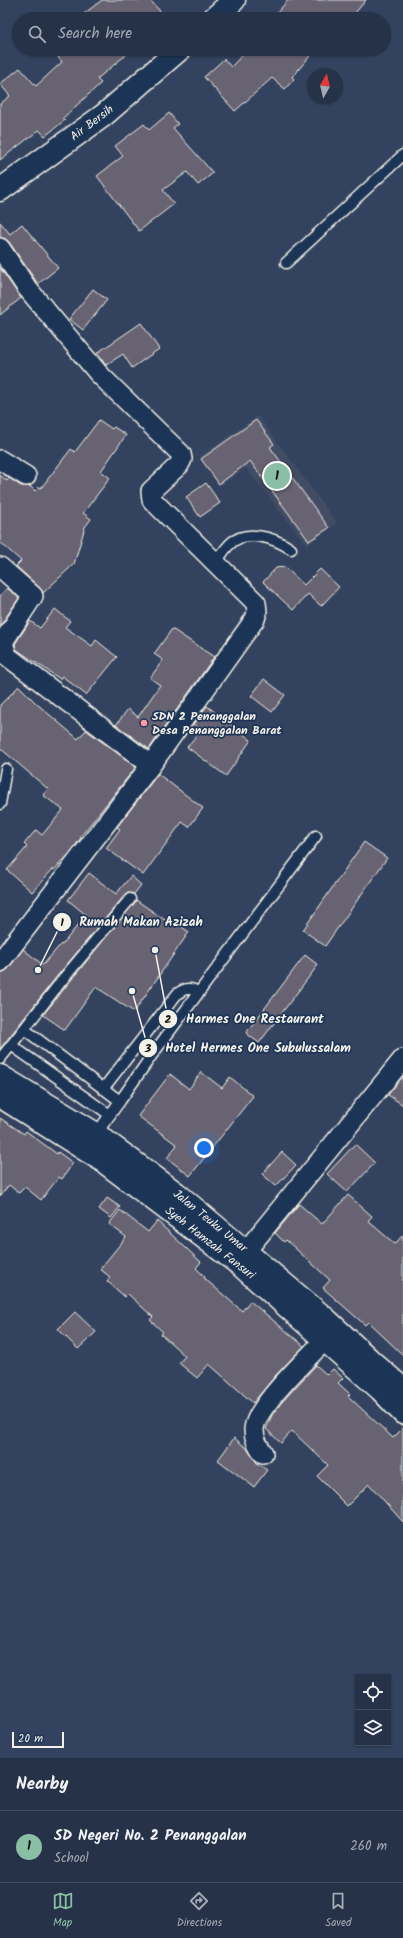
<!DOCTYPE html>
<style>
:root{--surface:#263247;--page:#323e52;--text:#f1f3f6;--muted:#a4aab4;--line:#424d60;--accent:#8abfa5}
body{margin:0;font-family:Kalam,sans-serif;background:var(--page);color:var(--text)}
.controls{position:absolute;right:12px;bottom:12px;display:grid;overflow:hidden;border-radius:0px;box-shadow:0 1px 3px #0004}
.controls button{width:36px;height:36px;display:grid;place-items:center;padding:0;border:0;border-bottom:1px solid var(--line);background:var(--surface);color:var(--text);font:20px sans-serif}
.compass{position:absolute;left:307px;top:68px;width:36px;height:36px;border-radius:50%;background:var(--surface);box-shadow:0 1px 3px #0004;rotate:8deg}
.scale{position:absolute;left:12px;bottom:10px;width:52px;box-sizing:border-box;padding-left:4px;border:2px solid #f4f1e8;border-top:0;font-size:11px;line-height:14px;white-space:nowrap;color:#f4f1e8;-webkit-text-stroke:3px #1d3557;paint-order:stroke}
.you{position:absolute;left:204px;top:1148px;width:14px;height:14px;margin:-10px;border:3px solid #fff;border-radius:50%;background:#1a73e8;box-shadow:0 0 0 6px #1a73e833}
.badge{display:grid;place-items:center;width:26px;height:26px;border-radius:50%;background:var(--accent);color:#111;font-size:13px;font-weight:700}
.pin{position:absolute;translate:-50% -50%;border:2px solid #fff;box-shadow:0 1px 4px #0006}
.list{margin:0;padding:0;list-style:none}
h2{display:flex;justify-content:space-between;align-items:center;height:52px;margin:0;padding:0 16px;font-size:17px}
h2 small{font-size:13px;font-weight:400;color:var(--muted)}
.list li{display:grid;grid-template-columns:26px 1fr auto;gap:12px;align-items:center;box-sizing:border-box;height:72px;padding:0 16px;border-top:1px solid var(--line)}
.list b{display:block;font-size:15px;white-space:nowrap}
.list p{margin:0;font-size:13px;white-space:nowrap;color:var(--muted)}
.list em{font-size:13px;font-style:normal;color:var(--muted)}
.icon{flex:none;width:22px;height:22px;fill:none;stroke:currentColor;stroke-width:2;stroke-linecap:round;stroke-linejoin:round}
.map{position:relative;flex:none;width:403px;height:1758px;overflow:hidden}
.search{position:absolute;background:var(--surface);box-shadow:0 1px 3px #0004;left:12px;right:12px;top:12px;height:44px;display:flex;align-items:center;gap:10px;box-sizing:border-box;padding:0 14px;border-radius:22px;color:var(--muted);font-size:15px}
.sheet{height:124px;background:var(--surface)}
nav{display:flex;justify-content:space-around;align-items:center;box-sizing:border-box;height:56px;border-top:1px solid var(--line);background:var(--surface);font-size:11px;color:var(--muted)}
nav a{display:grid;justify-items:center;gap:2px}
nav .on{color:var(--accent)}
.map>svg:first-child{display:block}
.built{fill:#434d65}
.building{fill:#676472;stroke:#f4f1e8}
.lines{fill:none;stroke-linecap:round;stroke-linejoin:round}
.lane-casing{stroke:#f4f1e8;stroke-width:13}
.street-casing{stroke:#f4f1e8;stroke-width:22}
.secondary-casing{stroke:#f4f1e8;stroke-width:25}
.highway-casing{stroke:#f4f1e8;stroke-width:25}
.lane{stroke:#1d3557;stroke-width:10}
.street{stroke:#1d3557;stroke-width:19}
.secondary{stroke:#1d3557;stroke-width:22}
.highway{stroke:#1d3557;stroke-width:22}
.poi-dot{fill:#ff9aa2;stroke:#1d3557;stroke-width:1.5}
.labels{text-anchor:middle;dominant-baseline:central;stroke-width:3.5;stroke-linejoin:round;paint-order:stroke}
.street-label{font-size:12px;fill:#f4f1e8;stroke:#1d3557}
.poi-label{font-size:12px;font-weight:bold;fill:#f4f1e8;stroke:#1d3557;text-anchor:start}
.leader{fill:none;stroke:#f4f1e8;stroke-width:1.5}
.callout-dot{fill:#f4f1e8;stroke:#1d3557;stroke-width:1.5}
.mark-label{font-size:12px;text-anchor:middle;font-weight:bold;fill:#111}
.callout-label{font-size:13px;text-anchor:middle;font-weight:bold;fill:#f4f1e8;stroke:#1d3557;stroke-width:3.5;stroke-linejoin:round;paint-order:stroke}
</style>
<div class="map">
<svg width="403" height="1758" viewBox="0 0 403 1758">
<rect width="100%" height="100%" fill="#33435f"/>
<filter id="ink" filterUnits="userSpaceOnUse"><feTurbulence type="fractalNoise" baseFrequency=".025" numOctaves="2"/><feDisplacementMap in="SourceGraphic" scale="8" xChannelSelector="R" yChannelSelector="G"/><feConvolveMatrix kernelMatrix="1 2 1 2 8 2 1 2 1" color-interpolation-filters="sRGB"/></filter>
<g filter="url(#ink)">
<!-- built -->
<path class="built" d="M258 416 337 523 307 545 246 468 221 485 200 456Z"/>
<!-- building -->
<path class="building" d="M102 0H150L167 19H77Z
M288 0H366L350 19H272Z
M66 49H133L97 79 101 83 63 118 65 120 45 136 39 130 0 160V104L10 96 0 84 20 68 36 86 62 62 58 57Z
M248 49H316L292 77 294 79 285 89 272 78 235 111 204 77 224 59 231 67Z
M169 113 178 124 173 128 213 173 198 185 187 172 163 190 174 204 139 231 97 176 123 156 115 146 144 124 149 130Z
M0 222 10 234 22 224 58 268 38 284 9 242 0 237Z
M0 268 21 298 0 315Z
M93 289 107 300 83 330 69 319Z
M141 323 159 349 132 368 123 354 106 365 97 353Z
M99 420 112 429 114 427 126 435 101 471 110 478 83 513 91 519 85 527 74 564 43 593 40 588 16 566 21 561 0 542V475L7 481 9 478 21 486H30L35 491 39 487 41 488 71 449 75 452Z
M256 420 274 444 270 447 329 528 309 541 250 461 219 484 201 459Z
M206 483 220 503 200 517 186 497Z
M285 567 304 585 320 569 339 587 321 606 308 594 293 610 263 582 276 568Z
M7 588 19 598 0 626V596Z
M55 609 70 621 65 627 92 646 96 640 117 657 86 695 62 676 60 679 16 649 15 644 30 621 40 628Z
M172 629 214 657 149 749 116 725 128 709 138 717 160 685 150 678 163 660 154 654Z
M264 679 285 695 272 712 251 696Z
M19 686 37 704 78 739 86 730 136 767 80 837 81 838 69 854 54 870 53 869 32 892 7 870 27 847 24 844 36 830 42 835 63 810 43 795 48 789 0 748V705Z
M207 706 251 740 226 776 187 747 201 730 193 724Z
M158 774 203 808 189 827 182 822 143 875 106 848 120 829 117 827Z
M364 842 387 858 325 946 303 930Z
M89 873 116 894 131 876 141 885 134 894 128 893 125 895 58 975 0 1049V973L8 969 23 949 43 965 61 944 62 945 86 915 68 900Z
M136 900 171 924 173 921 189 932 134 1012 96 987 65 1030 43 1015Z
M305 955 318 965 259 1043 246 1033Z
M201 1072 222 1088 230 1077 253 1096 190 1176 167 1158 177 1145 138 1116 170 1074 189 1089Z
M403 1076V1105L388 1095Z
M0 1118 24 1134 26 1131 57 1154 58 1152 73 1163 62 1179 59 1177 41 1200 25 1187 19 1193 9 1185 0 1196Z
M355 1144 375 1163 347 1192 327 1174Z
M282 1152 296 1165 276 1186 262 1174Z
M348 1195 372 1216 368 1221 395 1244 403 1235V1355L368 1322 365 1325 323 1288 330 1280 286 1240 284 1242 275 1233 299 1204 322 1224Z
M107 1198 120 1207 111 1218 99 1209Z
M120 1210 148 1232 157 1221 201 1262 196 1268 205 1277 204 1278 242 1311 250 1301 304 1346 275 1376 253 1403 209 1364 197 1378 179 1363 185 1356 161 1334 163 1332 150 1320 153 1317 128 1294 125 1297 107 1281 110 1277 100 1269 126 1237 109 1224Z
M75 1312 96 1332 78 1349 58 1329Z
M316 1365 327 1375 333 1369 343 1378 338 1383 350 1394 348 1396 393 1438 403 1428V1522L369 1484 347 1506 317 1476 328 1465 292 1431 281 1443 266 1429 272 1415 281 1403Z
M234 1438 248 1449 257 1463 267 1470 254 1487 218 1460Z"/>
<g class="lines">
<defs>
<path id="lane" d="M286 263 403 155
M215 563C220 557 224 550 229 545 245 528 275 538 291 549
M0 804 6 769
M24 1029 63 979 130 899
M11 1045 110 1115
M0 1059 24 1029 120 1101 96 1134
M103 1089 177 994C185 988 191 987 199 993
M120 1101 152 1055 316 836"/>
<path id="street" d="M0 248 27 288 99 374 181 454 182 459 179 465 151 491 152 500 256 603 257 612 255 619 151 765 0 962
M0 460 26 476
M0 567 33 596 3 642 7 656 151 765
M246 1251 403 1059
M263 1453C258 1445 254 1439 254 1430 254 1408 309 1357 325 1340"/>
<path id="secondary" d="M213 19 234 0
M0 190 104 115 180 49"/>
<path id="highway" d="M0 1076 96 1134 176 1193 327 1320 372 1362 403 1389
M0 1096 103 1161 239 1264 381 1390 403 1413"/>
</defs>
<!-- lane casing -->
<use href="#lane" class="lane-casing"/>
<!-- street casing -->
<use href="#street" class="street-casing"/>
<!-- secondary casing -->
<use href="#secondary" class="secondary-casing"/>
<!-- highway casing -->
<use href="#highway" class="highway-casing"/>
<!-- lane -->
<use href="#lane" class="lane"/>
<!-- street -->
<use href="#street" class="street"/>
<!-- secondary -->
<use href="#secondary" class="secondary"/>
<!-- highway -->
<use href="#highway" class="highway"/>
</g>
</g>
<!-- markers -->
<circle class="poi-dot" cx="144" cy="723" r="4"/>
<g class="labels">
<!-- street labels -->
<g class="street-label">
<text transform="translate(92 123) rotate(-37)">Air Bersih</text>
<text transform="translate(210 1221) rotate(39)">Jalan Teuku Umar</text>
<text transform="translate(210 1243) rotate(38)">Syeh Hamzah Fansuri</text>
</g>
<!-- poi labels -->
<g class="poi-label">
<text x="152" y="716">SDN 2 Penanggalan<tspan x="152" dy="14">Desa Penanggalan Barat</tspan></text>
</g>
</g>
<!-- callouts -->
<path class="leader" d="M38 970L62 922M155 950L168 1019M132 991L148 1048"/>
<g class="callout-dot">
<circle cx="38" cy="970" r="4"/>
<circle cx="155" cy="950" r="4"/>
<circle cx="132" cy="991" r="4"/>
<circle cx="62" cy="922" r="10"/>
<circle cx="168" cy="1019" r="10"/>
<circle cx="148" cy="1048" r="10"/>
</g>
<g class="mark-label">
<text x="62" y="926">1</text>
<text x="168" y="1023">2</text>
<text x="148" y="1052">3</text>
</g>
<g class="callout-label">
<text x="141" y="926">Rumah Makan Azizah</text>
<text x="255" y="1023">Harmes One Restaurant</text>
<text x="258" y="1052">Hotel Hermes One Subulussalam</text>
</g>
</svg>
<div class="controls">
<button><svg class="icon" aria-label="locate" viewBox="0 0 24 24"><circle cx="12" cy="12" r="6"/><path d="M12 2v4M12 18v4M2 12h4M18 12h4"/></svg></button>
<button><svg class="icon" aria-label="layers" viewBox="0 0 24 24"><path d="M12 4l9 5-9 5-9-5zM3 14l9 5 9-5"/></svg></button>
</div>
<svg class="compass" viewBox="-18 -18 36 36"><path d="M0-13l5 13h-10z" fill="#e53935"/><path d="M0 13l5-13h-10z" fill="#a4aab4"/></svg>
<div class="scale">20 m</div>
<div class="you"></div>
<div class="pin badge" style="left:277px;top:476px">1</div>
<div class="search"><svg class="icon" aria-label="search" viewBox="0 0 24 24"><circle cx="10" cy="10" r="6"/><path d="M15 15l6 6"/></svg>Search here</div>
</div>
<section class="sheet">
<h2>Nearby<small></small></h2>
<ul class="list">
<li><span class="badge">1</span><div><b>SD Negeri No. 2 Penanggalan</b><p>School</p></div><em>260 m</em></li>
</ul>
</section>
<nav>
<a class="on"><svg class="icon" aria-label="map" viewBox="0 0 24 24"><path d="M3 6l6-2 6 2 6-2v14l-6 2-6-2-6 2zM9 4v14M15 6v14"/></svg>Map</a>
<a><svg class="icon" aria-label="directions" viewBox="0 0 24 24"><path d="M12 3l9 9-9 9-9-9zM9 14v-3h6M13 9l2 2-2 2"/></svg>Directions</a>
<a><svg class="icon" aria-label="saved" viewBox="0 0 24 24"><path d="M7 4h10v16l-5-4-5 4z"/></svg>Saved</a>
</nav>
